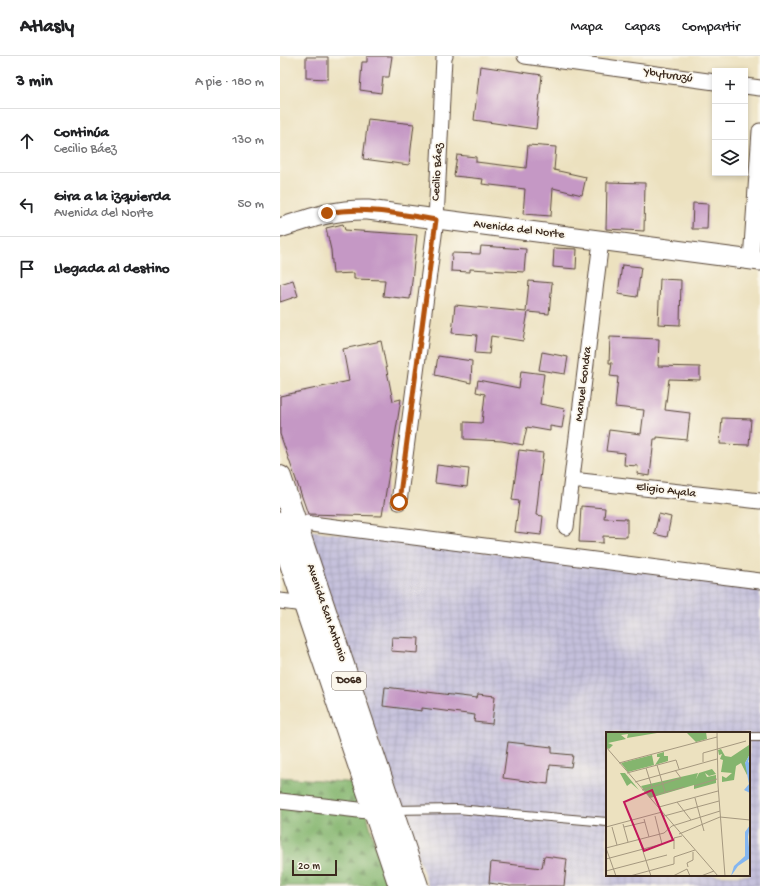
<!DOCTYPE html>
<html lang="es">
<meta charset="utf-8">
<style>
:root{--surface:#fff;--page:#f2f2f2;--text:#202124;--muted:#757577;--line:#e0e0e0}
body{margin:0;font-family:"Gochi Hand",sans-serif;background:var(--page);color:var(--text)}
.controls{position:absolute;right:12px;top:12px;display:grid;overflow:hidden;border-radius:0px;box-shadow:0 2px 6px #0003}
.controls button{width:36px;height:36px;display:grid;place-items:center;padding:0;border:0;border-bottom:1px solid var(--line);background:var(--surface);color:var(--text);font:20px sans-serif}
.scale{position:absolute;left:12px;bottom:10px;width:45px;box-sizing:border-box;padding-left:4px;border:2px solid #3b2a1e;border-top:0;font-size:11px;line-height:14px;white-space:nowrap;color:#3b2a1e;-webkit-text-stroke:3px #fbf7ec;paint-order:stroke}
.stop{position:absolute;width:12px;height:12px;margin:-9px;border:3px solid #b45309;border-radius:50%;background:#fff}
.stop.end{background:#b45309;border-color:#fff;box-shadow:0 1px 4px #0008}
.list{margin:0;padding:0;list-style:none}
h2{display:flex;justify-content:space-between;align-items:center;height:52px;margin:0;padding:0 16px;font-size:17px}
h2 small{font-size:13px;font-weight:400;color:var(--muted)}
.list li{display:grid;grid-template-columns:26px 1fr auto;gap:12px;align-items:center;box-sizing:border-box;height:64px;padding:0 16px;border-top:1px solid var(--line)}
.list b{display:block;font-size:15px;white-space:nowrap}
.list p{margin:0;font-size:13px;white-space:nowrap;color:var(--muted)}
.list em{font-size:13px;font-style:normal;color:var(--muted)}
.icon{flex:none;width:22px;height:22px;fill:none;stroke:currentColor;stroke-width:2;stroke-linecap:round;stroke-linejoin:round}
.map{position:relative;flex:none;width:480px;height:830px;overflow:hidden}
header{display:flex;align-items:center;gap:24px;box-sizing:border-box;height:56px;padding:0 20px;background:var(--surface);border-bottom:1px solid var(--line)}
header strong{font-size:19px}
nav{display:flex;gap:22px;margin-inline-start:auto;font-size:14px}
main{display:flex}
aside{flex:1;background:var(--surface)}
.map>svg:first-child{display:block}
.industrial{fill:url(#industrial-grid);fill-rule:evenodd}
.forest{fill:url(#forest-firs);stroke:#607046}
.building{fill:#c598c5}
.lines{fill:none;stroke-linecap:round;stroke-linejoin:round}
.service-casing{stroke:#564536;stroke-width:10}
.minor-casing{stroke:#564536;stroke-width:17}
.tertiary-casing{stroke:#564536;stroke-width:21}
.primary-casing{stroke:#564536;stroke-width:24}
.service{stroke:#fff;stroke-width:8}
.minor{stroke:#fff;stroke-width:15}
.tertiary{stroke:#fff;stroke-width:19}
.primary{stroke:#fff;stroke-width:22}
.route{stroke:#b45309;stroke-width:5}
.labels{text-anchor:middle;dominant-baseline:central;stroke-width:3.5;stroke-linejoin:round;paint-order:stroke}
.shield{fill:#fbf7ec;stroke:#75685c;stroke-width:1}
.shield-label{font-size:11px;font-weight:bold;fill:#3b2a1e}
.street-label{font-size:12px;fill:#3b2a1e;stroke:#fbf7ec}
.inset-road{fill:none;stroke:#a5987f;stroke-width:1}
.view{fill:#c2185b;fill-opacity:0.15;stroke:#c2185b;stroke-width:2}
.inset-edge{fill:none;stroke:#3b2a1e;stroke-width:2}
</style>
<header>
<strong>Atlasly</strong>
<nav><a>Mapa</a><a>Capas</a><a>Compartir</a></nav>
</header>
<main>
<aside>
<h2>3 min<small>A pie · 180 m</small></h2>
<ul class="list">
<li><svg class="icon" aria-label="ahead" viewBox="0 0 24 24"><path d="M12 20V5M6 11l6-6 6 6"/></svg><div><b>Continúa</b><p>Cecilio Báez</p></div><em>130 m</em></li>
<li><svg class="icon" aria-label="left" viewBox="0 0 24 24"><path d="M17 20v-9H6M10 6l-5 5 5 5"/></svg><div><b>Gira a la izquierda</b><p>Avenida del Norte</p></div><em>50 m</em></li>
<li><svg class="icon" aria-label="arrive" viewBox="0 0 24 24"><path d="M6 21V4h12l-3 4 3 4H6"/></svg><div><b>Llegada al destino</b></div></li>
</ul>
</aside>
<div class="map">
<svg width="480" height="830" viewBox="0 0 480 830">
<defs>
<pattern id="industrial-grid" width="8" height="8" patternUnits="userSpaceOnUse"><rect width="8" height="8" fill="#c4c0db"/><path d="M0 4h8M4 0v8" fill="none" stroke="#a9a5bc"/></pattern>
<pattern id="forest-firs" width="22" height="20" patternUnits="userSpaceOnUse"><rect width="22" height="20" fill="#84b56e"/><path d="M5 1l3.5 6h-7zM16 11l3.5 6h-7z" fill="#6d935a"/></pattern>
</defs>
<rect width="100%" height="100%" fill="#fbf7ec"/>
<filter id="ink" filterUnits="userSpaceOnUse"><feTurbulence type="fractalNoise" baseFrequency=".025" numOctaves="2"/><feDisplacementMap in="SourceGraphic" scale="8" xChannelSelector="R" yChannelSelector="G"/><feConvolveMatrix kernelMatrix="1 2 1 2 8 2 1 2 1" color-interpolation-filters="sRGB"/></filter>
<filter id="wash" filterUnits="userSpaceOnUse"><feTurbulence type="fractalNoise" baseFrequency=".012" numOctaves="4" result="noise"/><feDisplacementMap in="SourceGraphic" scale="16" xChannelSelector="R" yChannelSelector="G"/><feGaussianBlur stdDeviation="0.9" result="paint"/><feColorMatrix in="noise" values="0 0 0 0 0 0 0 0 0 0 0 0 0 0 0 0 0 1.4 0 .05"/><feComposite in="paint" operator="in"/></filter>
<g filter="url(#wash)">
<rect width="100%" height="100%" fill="#ece1bf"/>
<!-- industrial -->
<path class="industrial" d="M27 474 480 529V667L258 639 480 667V830H148ZM327 677H469V819H327Z"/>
<!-- forest -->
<path class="forest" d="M0 721 78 727 107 830H0Z"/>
<g id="blocks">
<!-- building -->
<path class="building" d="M87 0H112L109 21H103L101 37 80 34 82 6H87Z
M26 1H48V23L26 22Z
M200 10 262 19 256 73 194 64Z
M88 63 134 68 129 109 83 103Z
M248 89 276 91 274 114 306 121 302 139 273 132 271 160 243 158 245 133 202 128 203 123 174 120 177 99 196 101V106L246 112Z
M327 126 365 127 364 175 326 173Z
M413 147 428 148 427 173H412Z
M63 168 65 174 137 179 130 243 103 240 105 224 74 223V217L53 218 51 194 46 172Z
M201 190 246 193 244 216 190 213V216L171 215 172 197 200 198Z
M274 192 297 193 296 213 273 211Z
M342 209 361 211 357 241 338 238Z
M380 223 401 224 400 269 378 268Z
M13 224 18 240 0 246V228Z
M249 225 272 227 269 258 248 256 243 285 211 280 209 298 195 297 197 279 172 277 175 249 246 256Z
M330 281 379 283 378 310 420 311V324L389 323 385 354 410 357 407 384 377 381V383H374L370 420 357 418 358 410 344 409 345 397 326 395 329 374 361 378 364 354 335 351 338 321 330 320 332 307H329Z
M101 285 113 345 121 343 102 460 28 458 0 378V340L69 325 63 293Z
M262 296 288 301 285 318 259 314Z
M158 300 192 305 191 327 155 319Z
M241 315 264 318 260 348 285 353 282 372 270 370V375L247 371 243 389 222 385 184 383V366L202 367 205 338 196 336 198 324 239 332Z
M442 362 471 363 469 389 440 388Z
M239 394 263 397 256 459 263 460 261 479 235 476 239 445 232 444Z
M157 409 189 413 187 431 155 427Z
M301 450 325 452 324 462 347 463V481L323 480V487L299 486Z
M379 458 391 461 387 481 374 478Z
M112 581 139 582 138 597 111 595Z
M105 631 197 642 198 638 215 640 212 668 194 666 195 659 142 652V655L103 650Z
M228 686 272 691V697L293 699 291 711 270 709 268 728 223 722Z
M264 800 287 803 284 830H230L209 827 211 806 262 812Z"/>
</g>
</g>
<g filter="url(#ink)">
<use href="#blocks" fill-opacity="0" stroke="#564536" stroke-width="1"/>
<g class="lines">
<defs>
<path id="service" d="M469 681H480
M113 754 177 753 327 766"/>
<path id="minor" d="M245 0 435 26
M465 30 480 32
M471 204 480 75
M292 424 480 445
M119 446 156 164 164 2 165 0
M0 464 480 525
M286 471 321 185
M0 545 24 548
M0 745 96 756"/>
<path id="tertiary" d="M0 172C31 162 55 153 88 154L480 205"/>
<path id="primary" d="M0 421 137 830
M0 475 120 830"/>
</defs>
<!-- service casing -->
<use href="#service" class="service-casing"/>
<!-- minor casing -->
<use href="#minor" class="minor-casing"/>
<!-- tertiary casing -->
<use href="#tertiary" class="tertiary-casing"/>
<!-- primary casing -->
<use href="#primary" class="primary-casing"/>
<!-- service -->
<use href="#service" class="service"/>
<!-- minor -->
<use href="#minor" class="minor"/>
<!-- tertiary -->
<use href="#tertiary" class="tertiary"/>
<!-- primary -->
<use href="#primary" class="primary"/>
</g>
</g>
<g class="lines" filter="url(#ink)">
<!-- route -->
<path class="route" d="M47 157C84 150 119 158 156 164L119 446"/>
</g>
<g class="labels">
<!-- shield labels -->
<rect class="shield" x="52" y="616" width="34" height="18" rx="3"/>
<g class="shield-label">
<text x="69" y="625">D068</text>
</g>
<!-- street labels -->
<g class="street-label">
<text transform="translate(388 20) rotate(8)">Ybyturuzú</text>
<text transform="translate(158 116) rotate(-87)">Cecilio Báez</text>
<text transform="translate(239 174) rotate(7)">Avenida del Norte</text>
<text transform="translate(304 328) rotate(-83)">Manuel Gondra</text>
<text transform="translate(386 435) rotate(7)">Eligio Ayala</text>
<text transform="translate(46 557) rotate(71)">Avenida San Antonio</text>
</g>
</g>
<!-- overview -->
<g transform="translate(326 676)">
<rect width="144" height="144" fill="#ece1bf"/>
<path d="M0 0H51V1L21 6 22 2 15 3 20 7 2 11 7 13 3 17 0 15ZM100 0 101 7 90 10 81 1ZM143 13 144 22 139 31 142 35 141 43 135 31 130 34 128 48 116 50V44L120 46 126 41 115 40 117 28 114 27 116 22 113 23 112 18 115 17 119 24 125 25ZM58 20V24H62V29L49 33 54 25H51V22ZM46 23 48 33 22 40 15 31ZM106 37 110 42 103 44 99 41 101 45 110 43V51L88 57V53L44 66 35 54 92 41 90 47 93 41ZM14 41H19L33 58 25 51 21 54Z" fill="#84b56e"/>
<path d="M144 22V27L142 29 144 33V61L138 58 143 52 139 31ZM144 93 142 105 144 126 132 134 125 144 128 134 139 124V100Z" fill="#84b6f0"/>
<path class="inset-road" d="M111 0 112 53 119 144M0 15 112 144M97 30V21L140 9M13 31 111 5M51 33 59 60M40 36 46 55M21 41 70 28 73 37M29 50 111 27M88 54 111 47M36 58 75 46 69 38M43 65 78 55M89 66 98 99M71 70 85 88M53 75 112 59M58 84 113 69M38 87 43 105M17 92 22 110M0 95 56 80M6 95 11 113M18 95 39 90M73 102 114 85 144 88M33 107 45 144M0 116 58 101 66 94 114 79M0 116 10 144M68 117V106L76 104M0 127 56 112 49 84M82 135 81 131 87 128V120M0 139 61 123M24 144 68 132V125L89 118M67 144 81 137 84 144M95 144 108 139"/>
<path class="view" d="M46 58 67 108 38 119 18 70Z"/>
<rect width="144" height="144" class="inset-edge"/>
</g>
</svg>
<div class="controls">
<button>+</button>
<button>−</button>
<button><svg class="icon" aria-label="layers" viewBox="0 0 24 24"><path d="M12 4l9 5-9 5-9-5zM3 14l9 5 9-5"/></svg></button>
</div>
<div class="scale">20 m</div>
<div class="stop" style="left:119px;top:446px"></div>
<div class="stop end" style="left:47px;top:157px"></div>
</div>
</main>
